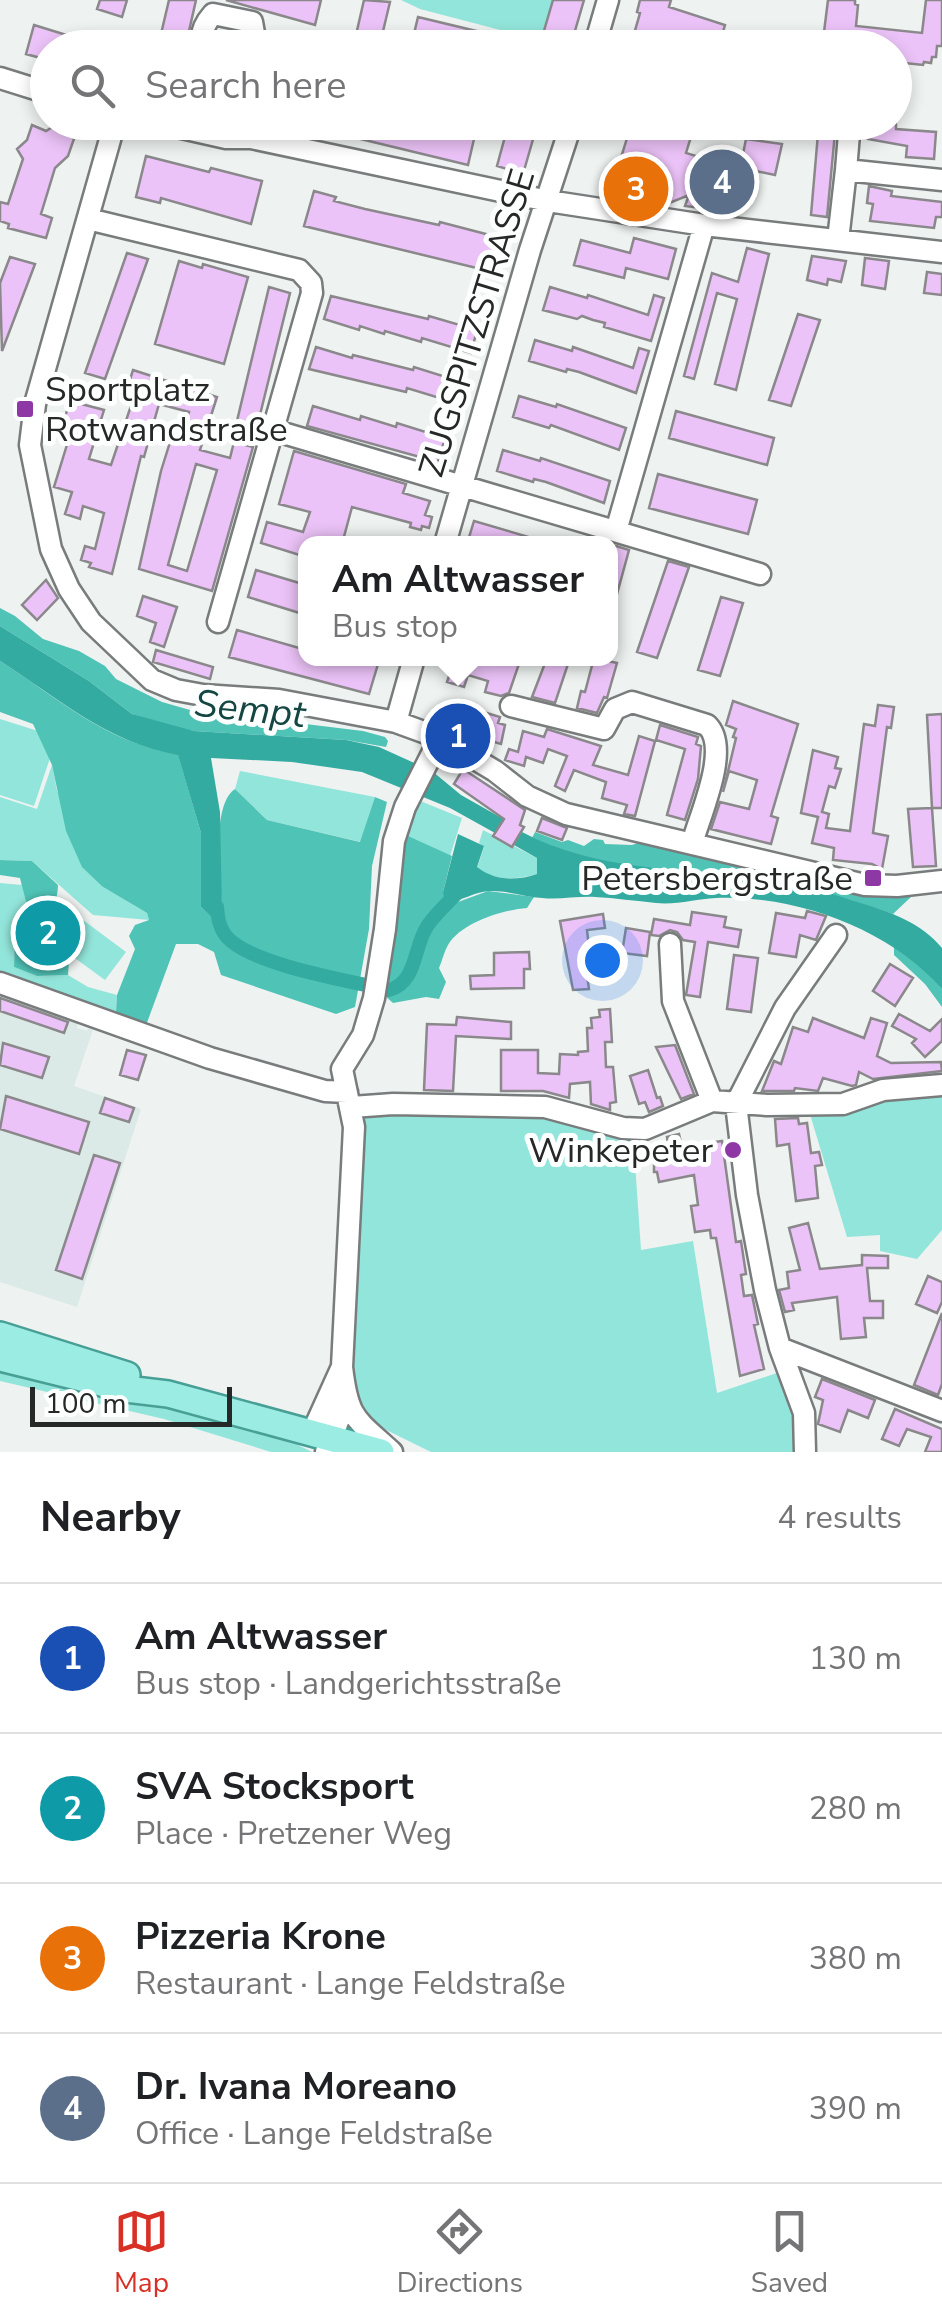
<!DOCTYPE html>
<meta charset="utf-8">
<style>
:root{--surface:#fff;--page:#f6f6f6;--text:#202124;--muted:#757577;--line:#e0e0e0;--accent:#d93025}
body{margin:0;font-family:"Nunito Sans",sans-serif;background:var(--page);color:var(--text)}
.scale{position:absolute;left:30px;bottom:25px;width:202px;box-sizing:border-box;padding-left:10px;border:5px solid #262727;border-top:0;font-size:28px;line-height:35px;white-space:nowrap;color:#262727;-webkit-text-stroke:8px #fdffff;paint-order:stroke}
.you{position:absolute;left:602px;top:960px;width:35px;height:35px;margin:-25px;border:8px solid #fff;border-radius:50%;background:#1a73e8;box-shadow:0 0 0 15px #1a73e833}
.badge{display:grid;place-items:center;width:65px;height:65px;border-radius:50%;background:var(--accent);color:#fff;font-size:32px;font-weight:700}
.pin{position:absolute;translate:-50% -50%;border:5px solid #fff;box-shadow:0 2px 10px #0006}
.popup{position:absolute;left:298px;top:536px;width:320px;height:130px;box-sizing:border-box;display:grid;place-content:center;border-radius:20px;background:var(--surface);filter:drop-shadow(0 2px 8px #0005);font-size:32px;white-space:nowrap;color:var(--muted)}
.popup b{font-size:38px;color:var(--text)}
.popup::after{content:'';position:absolute;left:50%;top:100%;margin-left:-20px;border:20px solid transparent;border-top-color:var(--surface)}
.list{margin:0;padding:0;list-style:none}
h2{display:flex;justify-content:space-between;align-items:center;height:130px;margin:0;padding:0 40px;font-size:42px}
h2 small{font-size:32px;font-weight:400;color:var(--muted)}
.list li{display:grid;grid-template-columns:65px 1fr auto;gap:30px;align-items:center;box-sizing:border-box;height:150px;padding:0 40px;border-top:2px solid var(--line)}
.list b{display:block;font-size:38px;white-space:nowrap}
.list p{margin:0;font-size:32px;white-space:nowrap;color:var(--muted)}
.list em{font-size:32px;font-style:normal;color:var(--muted)}
.icon{flex:none;width:55px;height:55px;fill:none;stroke:currentColor;stroke-width:2;stroke-linecap:round;stroke-linejoin:round}
.map{position:relative;flex:none;width:942px;height:1452px;overflow:hidden}
.search{position:absolute;background:var(--surface);box-shadow:0 5px 15px #0003;left:30px;right:30px;top:30px;height:110px;display:flex;align-items:center;gap:25px;box-sizing:border-box;padding:0 35px;border-radius:55px;color:var(--muted);font-size:38px}
.sheet{height:730px;background:var(--surface)}
nav{display:flex;justify-content:space-around;align-items:center;box-sizing:border-box;height:140px;border-top:2px solid var(--line);background:var(--surface);font-size:28px;color:var(--muted)}
nav a{display:grid;justify-items:center;gap:5px}
nav .on{color:var(--accent)}
.map>svg:first-child{display:block}
.built{fill:#dceae7}
.green{fill:#92e5da}
.forest{fill:#50c3b7}
.water{fill:#34aba0}
.lines{fill:none;stroke-linecap:round;stroke-linejoin:round}
.canal{stroke:#34aba0;stroke-width:14}
.building{fill:#ecc3f8;stroke:#8a888b;stroke-width:2.5;fill-rule:evenodd}
.minor-casing{stroke:#797c7c;stroke-width:25}
.major-casing{stroke:#479f96;stroke-width:30}
.minor{stroke:#fff;stroke-width:20}
.major{stroke:#9bece3;stroke-width:25}
.poi-dot{fill:#8e38a6;stroke:#fdffff;stroke-width:4}
.labels{text-anchor:middle;dominant-baseline:central;stroke-width:10;stroke-linejoin:round;paint-order:stroke}
.street-label{font-size:35px;fill:#262727;stroke:#fdffff}
.poi-label{font-size:35px;fill:#262727;stroke:#fdffff;text-anchor:end}
.water-label{font-size:38px;font-style:italic;fill:#144742;stroke:#fdffff}
</style>
<div class="map">
<svg width="942" height="1452" viewBox="0 0 942 1452">
<rect width="100%" height="100%" fill="#eef2f1"/>
<!-- built -->
<path class="built" d="M0 991 79 1019 77 1028 87 1031 91 1022 95 1024 74 1086 141 1109 77 1307 0 1282Z"/>
<!-- green -->
<path class="green" d="M401 0H553L539 48 514 47 516 39 508 32 420 9Z
M0 719 57 737 34 806 0 795Z
M52 765 57 791 103 887 147 913 149 920 93 915 32 861 0 860V797L37 809Z
M240 771 375 797 361 842 267 820 235 789Z
M418 800 462 818 450 856 407 836Z
M483 830 537 858V874C516 880 495 881 477 868L484 847 479 843Z
M0 883 22 885 26 902 15 932 14 967 37 976 68 975 88 987 117 995 116 1012 103 1017 0 979Z
M71 911 126 952 105 980 50 940Z
M942 1089V1230L917 1259 880 1251V1235L847 1237 809 1111 887 1093Z
M500 1108 633 1134 641 1250 693 1241 717 1393 780 1372 800 1424 798 1452H431L366 1420 351 1394 361 1115Z
M0 1369 181 1409 284 1438 312 1452H271L164 1419 0 1381Z"/>
<!-- forest -->
<path class="forest" d="M0 608 15 616 43 639 79 651 105 666 116 679 162 702 190 710 363 731 385 737 388 741 386 747 346 740 194 731 163 725 132 714 89 681 0 626Z
M0 661C58 698 108 744 178 754L201 833V907L219 923 222 911C221 881 210 806 235 789L267 820 360 842 375 797 387 802 372 866 369 929 355 1007 336 1014 221 975 214 952 198 944H176L145 1028 116 1012 117 995 135 949 129 936 135 925 149 920 147 913 103 887 82 867 66 831 52 765 33 724 0 712Z
M412 812H415L408 836 452 856 443 892 458 902 488 891 534 897 527 908C502 910 461 923 448 945 444 952 442 961 439 968L446 982 439 999 426 997 393 1003 384 995 399 856Z
M535 832 562 842 568 840 584 846 594 839 603 840 605 844 632 845 652 838 912 896 893 914C856 902 820 889 782 883 706 871 600 874 532 838Z
M0 860 32 861 58 885C57 913 43 917 37 941L69 961 68 975 37 976 14 967 15 932 26 902 20 878 0 875Z
M894 945 920 964 942 989V1007L925 984 894 955Z"/>
<!-- water -->
<path class="water" d="M0 626 89 681 132 714 194 731 346 740 379 747 432 771 461 795 507 821 501 831 498 829 495 833 450 808 362 772 292 762 211 758 220 812 222 911 219 924 201 907V833L178 755C108 743 58 698 0 661Z
M522 832C609 878 711 866 805 887 825 891 845 898 864 904 895 914 921 923 942 948V989C889 929 797 895 716 898 696 899 677 905 656 903 636 901 615 898 595 897 577 896 559 900 542 898 525 897 506 890 489 891 473 892 462 902 445 901L443 892 458 834 484 846 477 867C495 881 516 881 537 874V858L514 845Z"/>
<g class="lines">
<!-- canal -->
<path class="canal" d="M217 907C218 918 219 927 226 936 250 965 351 981 389 990 418 982 413 946 428 925 437 912 450 901 461 889"/>
</g>
<!-- building -->
<path class="building" d="M100 0H127L122 17 97 9Z
M169 0H196L187 40 161 34Z
M226 0H321L315 25Z
M364 0 390 2 379 48H353Z
M553 0H584L570 48H539Z
M640 0H671L669 7 725 25 718 48H681L659 41 657 48H630L640 13 637 12Z
M828 0H855V4L858 5 856 26 922 33 926 0H942V46H937L936 57H932L931 63 924 62 923 65 896 62 894 48H822Z
M418 17 526 43V48H435L412 42Z
M34 25 99 45 98 48H48V60L26 54Z
M312 122H463L460 135 474 139 468 165 311 127Z
M509 122H538L523 174 497 166Z
M632 122H678L694 127 686 153 712 161 715 151 742 159 746 139 782 144 775 175 746 169 733 209 704 200 701 208 685 206 689 195 667 204 656 200 644 202 615 193 612 187Z
M819 122H836L827 217 811 215Z
M870 122H889L896 124V129L936 132 934 159 906 157 907 146 868 139Z
M32 125 46 131 54 126 76 133 68 156 55 168 41 214 52 218 46 238 8 228 9 224 0 221V202L8 204 23 159 17 149 27 140Z
M146 156 209 172 211 168 262 181 251 224 161 198 160 203 136 197Z
M869 186 892 191 891 196 942 202V217H936L934 228 870 221 873 204 867 203Z
M314 191 336 197 334 201 365 209 439 225 440 222 501 238 493 272 304 226Z
M634 238 676 249 668 279 626 268 624 278 574 265 581 240 630 253Z
M747 248 769 254 736 390 715 384 737 299 717 293 694 379 684 376 712 273 738 282Z
M127 253 148 259 105 379 85 373Z
M812 256 846 261 841 282 828 279 827 285 807 280Z
M10 257 35 264 2 351 0 283Z
M865 258 889 261 885 289 862 285Z
M179 261 202 268 203 264 248 277 224 364 155 344Z
M927 272 942 274V295L924 293Z
M269 287 290 293 257 427 237 421Z
M550 287 587 298 588 295 648 315 654 295 664 298 651 341 604 327 605 323 593 320 582 316 577 319 543 310Z
M331 296 428 319 429 316 477 330 471 353 422 338 421 342 385 331 384 334 360 326 359 330 324 319Z
M798 314 820 320 791 406 769 400Z
M535 340 572 351 573 347 633 368 639 348 649 351 636 393 579 372 567 369 566 372 529 361Z
M316 347 352 358 353 355 413 370 414 367 462 382 456 403 407 388 406 392 309 369Z
M133 370 217 397 200 450 230 458 234 442 253 447 212 591 139 569 161 471 171 439 181 442 189 412 159 404 144 457 141 456 112 574 89 567 91 563 81 560 85 546 95 549 104 513 83 506 80 519 65 514 72 492 54 487 70 435 60 433 70 401 104 410 89 459 111 465 135 394 126 392ZM196 464 217 470 187 571 168 565Z
M519 396 556 407 557 404 626 428 619 450 551 425 549 428 513 417Z
M313 406 360 420 361 416 396 427 397 423 445 438 438 462 307 426Z
M676 411 774 438 767 465 669 438Z
M503 450 540 461 541 458 610 481 604 503 546 482 534 479 533 482 497 471Z
M294 451 406 484 403 493 430 501 425 515 432 517 429 528 422 526 421 530 410 527 411 523 352 507 342 544H306V557L261 543 267 522 303 532 310 512 279 504Z
M658 474 757 500 748 534 649 508Z
M474 521 539 540 538 544H467Z
M610 544 629 550 614 605 610 604Z
M668 561 689 567 657 658 637 652Z
M256 570 306 585V615L248 597Z
M46 580 58 598 37 620 22 605Z
M143 596 177 607 164 647 150 642 156 623 137 616Z
M721 597 743 603 720 676 698 670Z
M237 630 306 650V658H361L378 664 369 694 229 657Z
M156 650 213 667 210 679 153 662Z
M455 658H521L509 693 501 696 485 692 488 681 468 675 464 687 447 682Z
M547 658H570L555 703 532 697Z
M594 658 617 663 607 698 604 697 597 713 577 708 581 691 585 692Z
M733 701 798 724 771 816 778 818 771 844 711 829 720 802 749 809 757 780 729 771 723 792 736 738 733 737 736 729 726 725Z
M878 705 894 707 891 728 887 727 873 833 888 836 882 869 872 864 833 860 834 848 812 843 818 817 801 813 813 750 838 757 835 768 841 769 835 788 829 786 822 812 829 814 826 828 850 831 864 724 875 726Z
M477 710 500 717 498 723 505 725 501 744 469 735Z
M942 714V808H932L927 715Z
M660 725 698 737 696 744 701 746 698 779 685 820 667 815 685 749 656 740Z
M547 729 601 746 593 765 628 775 639 736 655 741 635 816 624 814 627 805 602 798 606 782 574 770 565 791 555 786 567 756 548 749 543 763 526 757 524 766 505 760 509 749 518 752 523 731 544 737Z
M463 769 525 810 520 825 524 827 512 847 493 836 504 819 454 784Z
M932 808 936 866 913 867 908 809Z
M542 818 567 828 562 840 537 831Z
M807 911 826 916 816 940 800 935 796 957 769 953 776 913 805 918Z
M692 912 726 917 724 927 741 930 738 947 708 942 700 997 686 995 695 942 683 940 677 932 670 930 659 936 651 935 654 919 690 925Z
M603 914 605 928 587 930 592 974 587 975 589 989 573 990 560 921Z
M626 928 650 932 647 956 622 953Z
M529 952 530 969H524V988L471 989 470 976 494 975V953Z
M734 955 758 958 751 1012 727 1009Z
M890 964 913 978 895 1006 873 991Z
M0 998 68 1022 64 1033 0 1011Z
M610 1009 612 1042H605L606 1067H613L616 1102 610 1103V1110L591 1104 590 1082 570 1084 569 1098 543 1091H501V1050H538V1073L559 1074 560 1054 578 1055V1052L588 1051 587 1028H592L591 1018 600 1017 599 1010Z
M899 1014 930 1031 942 1019V1041L925 1057 912 1043 916 1039 892 1026Z
M457 1017 511 1022V1039L456 1036 453 1091 424 1090 427 1024 456 1025Z
M813 1018 864 1038 871 1018 887 1023 877 1056 891 1063 941 1062 942 1071 873 1079 859 1072 856 1085 852 1086 823 1078 818 1091 795 1088 794 1091H762L774 1061 781 1064 793 1027 808 1032Z
M3 1043 49 1057 42 1078 0 1065Z
M675 1045 694 1094 681 1099 656 1047Z
M127 1050 146 1055 138 1080 120 1075Z
M648 1070 657 1098 660 1097 663 1106 649 1112 645 1102 639 1104 630 1076Z
M6 1096 89 1122 79 1154 0 1129Z
M105 1098 134 1108 129 1122 100 1113Z
M798 1118 799 1124 807 1123 811 1153 819 1152 822 1165 815 1166 818 1198 796 1201 789 1144 777 1146 775 1119Z
M679 1134 682 1147 722 1141 736 1242 741 1241 746 1274 741 1275 744 1296 752 1295 758 1324 754 1325 764 1369 740 1376 716 1238H711L710 1230 695 1232 691 1206 698 1205 694 1175 659 1182 657 1172H654V1153L669 1150 667 1137Z
M94 1155 120 1163 82 1279 56 1270Z
M808 1223 820 1269 862 1265V1255L888 1256V1268H867L870 1301H883V1318H864L866 1337 841 1339 837 1297 792 1303 794 1310 785 1312 779 1290 789 1288 787 1272 800 1270 789 1228Z
M928 1276 942 1282V1302L937 1313 916 1304Z
M942 1313V1384L938 1395 914 1385Z
M822 1379 875 1400 868 1418 848 1410 840 1432 818 1424 823 1400 815 1397Z
M895 1409 942 1429V1452H925L931 1437 907 1429 899 1446 882 1439Z"/>
<g class="lines">
<defs>
<path id="minor" d="M203 48C199 35 204 24 213 14L252 22 255 39 250 48
M594 48 608 0
M0 78 48 93
M115 122 35 404 30 445 51 549 69 589 91 622 152 680 176 690 203 695 279 700 396 722 440 738 495 771 527 796 566 814 865 885 897 886 942 881
M155 122 226 138H251L548 201 704 225 942 252
M850 122 846 170 942 180
M88 219 299 270 311 283 312 293 218 622
M838 240 846 170
M273 430 760 574
M616 531 704 225
M445 544 530 250 572 122
M511 706 604 729 615 709 632 702 707 725C731 748 700 814 692 844
M396 722 414 658
M670 944 673 1001 712 1101
M0 983 210 1058 325 1091 347 1092
M352 1107 393 1104 545 1107 623 1128 645 1129 712 1101 767 1105 843 1104 883 1090 942 1085
M780 1348 942 1411
M312 1433 341 1369
M326 1452 346 1401
M392 1452C355 1418 348 1419 342 1367L354 1127 342 1069 363 1035 374 998 385 929 394 841 405 807 440 738
M805 1452 804 1413 780 1348 765 1290 747 1195 736 1104 785 1008 836 935"/>
<path id="major" d="M0 1335 127 1375
M0 1358 126 1389 168 1394 381 1452"/>
</defs>
<!-- minor casing -->
<use href="#minor" class="minor-casing"/>
<!-- major casing -->
<use href="#major" class="major-casing"/>
<!-- minor -->
<use href="#minor" class="minor"/>
<!-- major -->
<use href="#major" class="major"/>
</g>
<!-- markers -->
<g class="poi-dot">
<rect x="15" y="399" width="20" height="20" rx="5"/>
<rect x="863" y="868" width="20" height="20" rx="5"/>
<circle cx="733" cy="1150" r="10"/>
</g>
<g class="labels">
<!-- street labels -->
<g class="street-label">
<text transform="translate(477 323) rotate(-73)">ZUGSPITZSTRASSE</text>
</g>
<!-- poi labels -->
<g class="poi-label">
<text x="45" y="389" text-anchor="start">Sportplatz<tspan x="45" dy="40">Rotwandstraße</tspan></text>
<text x="853" y="878">Petersbergstraße</text>
<text x="713" y="1150">Winkepeter</text>
</g>
<!-- water labels -->
<g class="water-label">
<text transform="translate(250 709) rotate(6)">Sempt</text>
</g>
</g>
</svg>
<div class="scale">100 m</div>
<div class="you"></div>
<div class="pin badge" style="left:458px;top:736px;background:#1a4fb4">1</div>
<div class="popup"><b>Am Altwasser</b>Bus stop</div>
<div class="pin badge" style="left:48px;top:933px;background:#0f9aa8">2</div>
<div class="pin badge" style="left:636px;top:189px;background:#e8710a">3</div>
<div class="pin badge" style="left:722px;top:182px;background:#5c6f8a">4</div>
<div class="search"><svg class="icon" aria-label="search" viewBox="0 0 24 24"><circle cx="10" cy="10" r="6"/><path d="M15 15l6 6"/></svg>Search here</div>
</div>
<section class="sheet">
<h2>Nearby<small>4 results</small></h2>
<ul class="list">
<li><span class="badge" style="background:#1a4fb4">1</span><div><b>Am Altwasser</b><p>Bus stop · Landgerichtsstraße</p></div><em>130 m</em></li>
<li><span class="badge" style="background:#0f9aa8">2</span><div><b>SVA Stocksport</b><p>Place · Pretzener Weg</p></div><em>280 m</em></li>
<li><span class="badge" style="background:#e8710a">3</span><div><b>Pizzeria Krone</b><p>Restaurant · Lange Feldstraße</p></div><em>380 m</em></li>
<li><span class="badge" style="background:#5c6f8a">4</span><div><b>Dr. Ivana Moreano</b><p>Office · Lange Feldstraße</p></div><em>390 m</em></li>
</ul>
</section>
<nav>
<a class="on"><svg class="icon" aria-label="map" viewBox="0 0 24 24"><path d="M3 6l6-2 6 2 6-2v14l-6 2-6-2-6 2zM9 4v14M15 6v14"/></svg>Map</a>
<a><svg class="icon" aria-label="directions" viewBox="0 0 24 24"><path d="M12 3l9 9-9 9-9-9zM9 14v-3h6M13 9l2 2-2 2"/></svg>Directions</a>
<a><svg class="icon" aria-label="saved" viewBox="0 0 24 24"><path d="M7 4h10v16l-5-4-5 4z"/></svg>Saved</a>
</nav>
